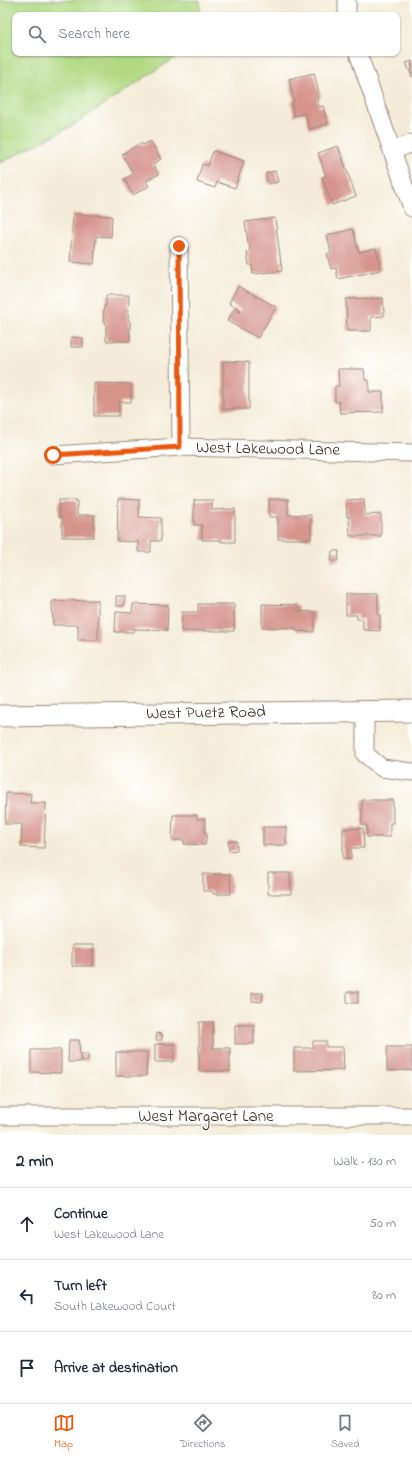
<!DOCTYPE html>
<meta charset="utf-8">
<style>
:root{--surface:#fff;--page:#f6f6f7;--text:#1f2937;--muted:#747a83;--line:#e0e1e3;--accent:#ea580c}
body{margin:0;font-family:"Indie Flower",sans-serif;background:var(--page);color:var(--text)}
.stop{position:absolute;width:12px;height:12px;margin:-9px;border:3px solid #ea580c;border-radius:50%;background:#fff}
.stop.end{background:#ea580c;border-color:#fff;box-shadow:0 1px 4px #0008}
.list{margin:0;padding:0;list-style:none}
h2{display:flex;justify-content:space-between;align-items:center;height:52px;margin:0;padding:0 16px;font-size:17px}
h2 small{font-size:13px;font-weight:400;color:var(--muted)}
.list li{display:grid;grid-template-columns:26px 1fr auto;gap:12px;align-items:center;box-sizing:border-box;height:72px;padding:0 16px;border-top:1px solid var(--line)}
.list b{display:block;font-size:15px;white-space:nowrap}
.list p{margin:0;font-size:13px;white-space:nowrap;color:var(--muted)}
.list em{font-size:13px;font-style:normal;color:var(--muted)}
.icon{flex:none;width:22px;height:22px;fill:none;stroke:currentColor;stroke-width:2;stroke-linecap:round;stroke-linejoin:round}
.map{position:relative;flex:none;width:412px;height:1135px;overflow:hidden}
.search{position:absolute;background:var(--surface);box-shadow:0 1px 3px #0004;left:12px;right:12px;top:12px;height:44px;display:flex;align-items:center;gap:10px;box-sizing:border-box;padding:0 14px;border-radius:8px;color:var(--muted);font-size:15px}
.sheet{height:268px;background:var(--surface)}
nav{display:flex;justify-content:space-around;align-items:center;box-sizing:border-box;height:56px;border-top:1px solid var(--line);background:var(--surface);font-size:11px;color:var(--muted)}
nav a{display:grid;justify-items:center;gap:2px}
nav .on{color:var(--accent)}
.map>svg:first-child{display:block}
.green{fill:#b1d983;stroke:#768250}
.building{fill:#d5958c}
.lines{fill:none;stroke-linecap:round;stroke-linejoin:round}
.minor-casing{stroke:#988b7b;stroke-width:19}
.tertiary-casing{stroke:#988b7b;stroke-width:23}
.minor{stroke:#fff;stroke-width:17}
.tertiary{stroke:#fff;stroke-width:21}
.route{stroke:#ea580c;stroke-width:5}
.labels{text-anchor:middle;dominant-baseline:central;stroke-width:3;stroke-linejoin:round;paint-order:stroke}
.street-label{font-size:17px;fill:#3b2a1e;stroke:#fff}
</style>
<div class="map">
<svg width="412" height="1135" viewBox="0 0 412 1135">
<rect width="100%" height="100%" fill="#fff"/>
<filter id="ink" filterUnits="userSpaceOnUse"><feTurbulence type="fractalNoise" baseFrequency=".025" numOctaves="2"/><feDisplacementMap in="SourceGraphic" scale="8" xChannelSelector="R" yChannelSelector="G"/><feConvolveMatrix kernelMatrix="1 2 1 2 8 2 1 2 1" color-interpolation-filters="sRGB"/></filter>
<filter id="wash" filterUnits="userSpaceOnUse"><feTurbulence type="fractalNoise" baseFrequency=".012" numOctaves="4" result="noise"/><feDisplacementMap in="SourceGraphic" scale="16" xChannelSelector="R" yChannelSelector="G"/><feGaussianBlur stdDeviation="0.9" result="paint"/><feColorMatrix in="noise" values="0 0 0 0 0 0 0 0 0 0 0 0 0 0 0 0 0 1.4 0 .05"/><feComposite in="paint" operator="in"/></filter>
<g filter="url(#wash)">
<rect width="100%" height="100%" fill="#f4ecd8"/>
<!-- green -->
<path class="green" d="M0 0H200V15H15V53H182L70 127 0 163Z"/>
<g id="blocks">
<!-- building -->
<path class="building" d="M273 53H293V54L273 56Z
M412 61V77L406 63Z
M314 73 320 97 317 98 319 107 323 106 328 124 309 129 305 113 294 116 291 102H294L289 79Z
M151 141 161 159 153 164 159 174 146 181 149 186 133 195 124 179 133 174 122 154 141 143 142 145Z
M338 146 356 196 332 205 322 177 326 176 318 153Z
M213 151 244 161 235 188 217 182 215 188 197 182 202 164 208 166Z
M275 171 278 182 268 184 266 173Z
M73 214 112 216 111 237 96 236 94 264 70 262Z
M275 218 282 271 253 274 252 265H249L247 252 250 251 249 243H248L245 222Z
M353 229 359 252 376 248 381 270 338 279 336 268 331 269 327 254 331 253 327 235Z
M238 286 276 307 258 338 227 321 234 309 239 312 241 310 229 303Z
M106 295H129L128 320 130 321V341H106V322H103L104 306H106Z
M383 298 384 316 371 317V331H347L346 299Z
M71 337 83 338V347H71Z
M223 361 249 362V409H223Z
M338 369H364L365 380H369V392H383V412L340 413 339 402H335V386H339Z
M94 383 131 384V402H119V416H94Z
M118 499 139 500V517L161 518V541H151V552H138V542L117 541Z
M269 499H288V515H311V539H278V517H269Z
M364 499 365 515 381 514V536H350L349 517H347L346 500Z
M59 500H77V515H94V537H62V517H59Z
M194 500H212V510L235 509V542H221V540H202V525H194Z
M332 551H339L338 561H331Z
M346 594H378V615L380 614V631L363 630V619H357V615H346Z
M116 596H125L124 606H116Z
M98 600V640H78V625H53L52 601Z
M133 604 168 605 167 630 134 629V632H115L116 612 132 613Z
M198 604H234V631H181L182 612H198Z
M262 604 298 605V611L315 612 314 632 296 631V628L262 627Z
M6 793 31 794 30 803H46L44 848 21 847 22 824H5Z
M362 800H393V823H390V837H367V825H362Z
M173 815H197V819H205V833H207L205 845 184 844V840H172Z
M263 827H286V845H263Z
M363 828 364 848H351V859H343V829Z
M228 841H237V850L229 851Z
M268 873H290L291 894H268Z
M203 874H230L231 894H213L212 891H203Z
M72 945H93V966H72Z
M347 992H358V1003H347Z
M252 993H263L262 1002 252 1001Z
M199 1022H213V1048H230V1071H199Z
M235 1025H254V1044H235Z
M157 1033 162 1034V1040H156Z
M69 1040H79L80 1062H68Z
M313 1041H326V1047H343L344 1070 294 1071V1048H313Z
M155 1044H174L173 1062H155Z
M387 1047H412V1070L387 1071Z
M31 1050H61V1073L31 1072Z
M116 1052H147L146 1076H116Z
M81 1054H88V1061H81Z"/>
</g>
</g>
<g filter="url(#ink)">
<use href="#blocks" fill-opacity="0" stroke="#988b7b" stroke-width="1"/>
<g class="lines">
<defs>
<path id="minor" d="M347 15V0
M358 53 412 208
M392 151 412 143
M179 246 181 447
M53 455 181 447 412 453
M365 711V754L382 768 412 772
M0 1116H412"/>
<path id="tertiary" d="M0 716 412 711"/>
</defs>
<!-- minor casing -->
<use href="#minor" class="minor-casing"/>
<!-- tertiary casing -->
<use href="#tertiary" class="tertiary-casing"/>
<!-- minor -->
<use href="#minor" class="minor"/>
<!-- tertiary -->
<use href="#tertiary" class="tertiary"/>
</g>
</g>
<g class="lines" filter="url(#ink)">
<!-- route -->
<path class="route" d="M53 455 180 447 179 246"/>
</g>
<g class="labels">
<!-- street labels -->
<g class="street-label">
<text transform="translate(268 449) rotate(1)">West Lakewood Lane</text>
<text transform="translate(206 713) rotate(-1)">West Puetz Road</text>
<text x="206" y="1116">West Margaret Lane</text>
</g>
</g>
</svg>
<div class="stop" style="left:53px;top:455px"></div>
<div class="stop end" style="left:179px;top:246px"></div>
<div class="search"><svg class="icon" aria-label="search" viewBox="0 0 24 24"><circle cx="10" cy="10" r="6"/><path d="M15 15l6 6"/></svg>Search here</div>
</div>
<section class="sheet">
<h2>2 min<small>Walk · 130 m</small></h2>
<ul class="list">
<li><svg class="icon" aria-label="ahead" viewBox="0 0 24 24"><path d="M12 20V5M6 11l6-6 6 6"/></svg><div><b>Continue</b><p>West Lakewood Lane</p></div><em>50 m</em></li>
<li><svg class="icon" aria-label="left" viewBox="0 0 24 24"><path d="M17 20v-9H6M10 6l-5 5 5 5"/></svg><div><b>Turn left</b><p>South Lakewood Court</p></div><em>80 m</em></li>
<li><svg class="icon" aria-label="arrive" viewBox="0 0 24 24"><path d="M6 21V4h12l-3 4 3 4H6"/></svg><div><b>Arrive at destination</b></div></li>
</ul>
</section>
<nav>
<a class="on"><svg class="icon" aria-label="map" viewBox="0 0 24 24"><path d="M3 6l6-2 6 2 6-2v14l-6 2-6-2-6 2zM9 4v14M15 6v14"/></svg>Map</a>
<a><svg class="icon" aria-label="directions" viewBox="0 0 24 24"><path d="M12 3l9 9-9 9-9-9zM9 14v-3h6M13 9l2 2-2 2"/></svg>Directions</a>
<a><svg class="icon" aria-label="saved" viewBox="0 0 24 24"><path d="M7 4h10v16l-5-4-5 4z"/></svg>Saved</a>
</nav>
